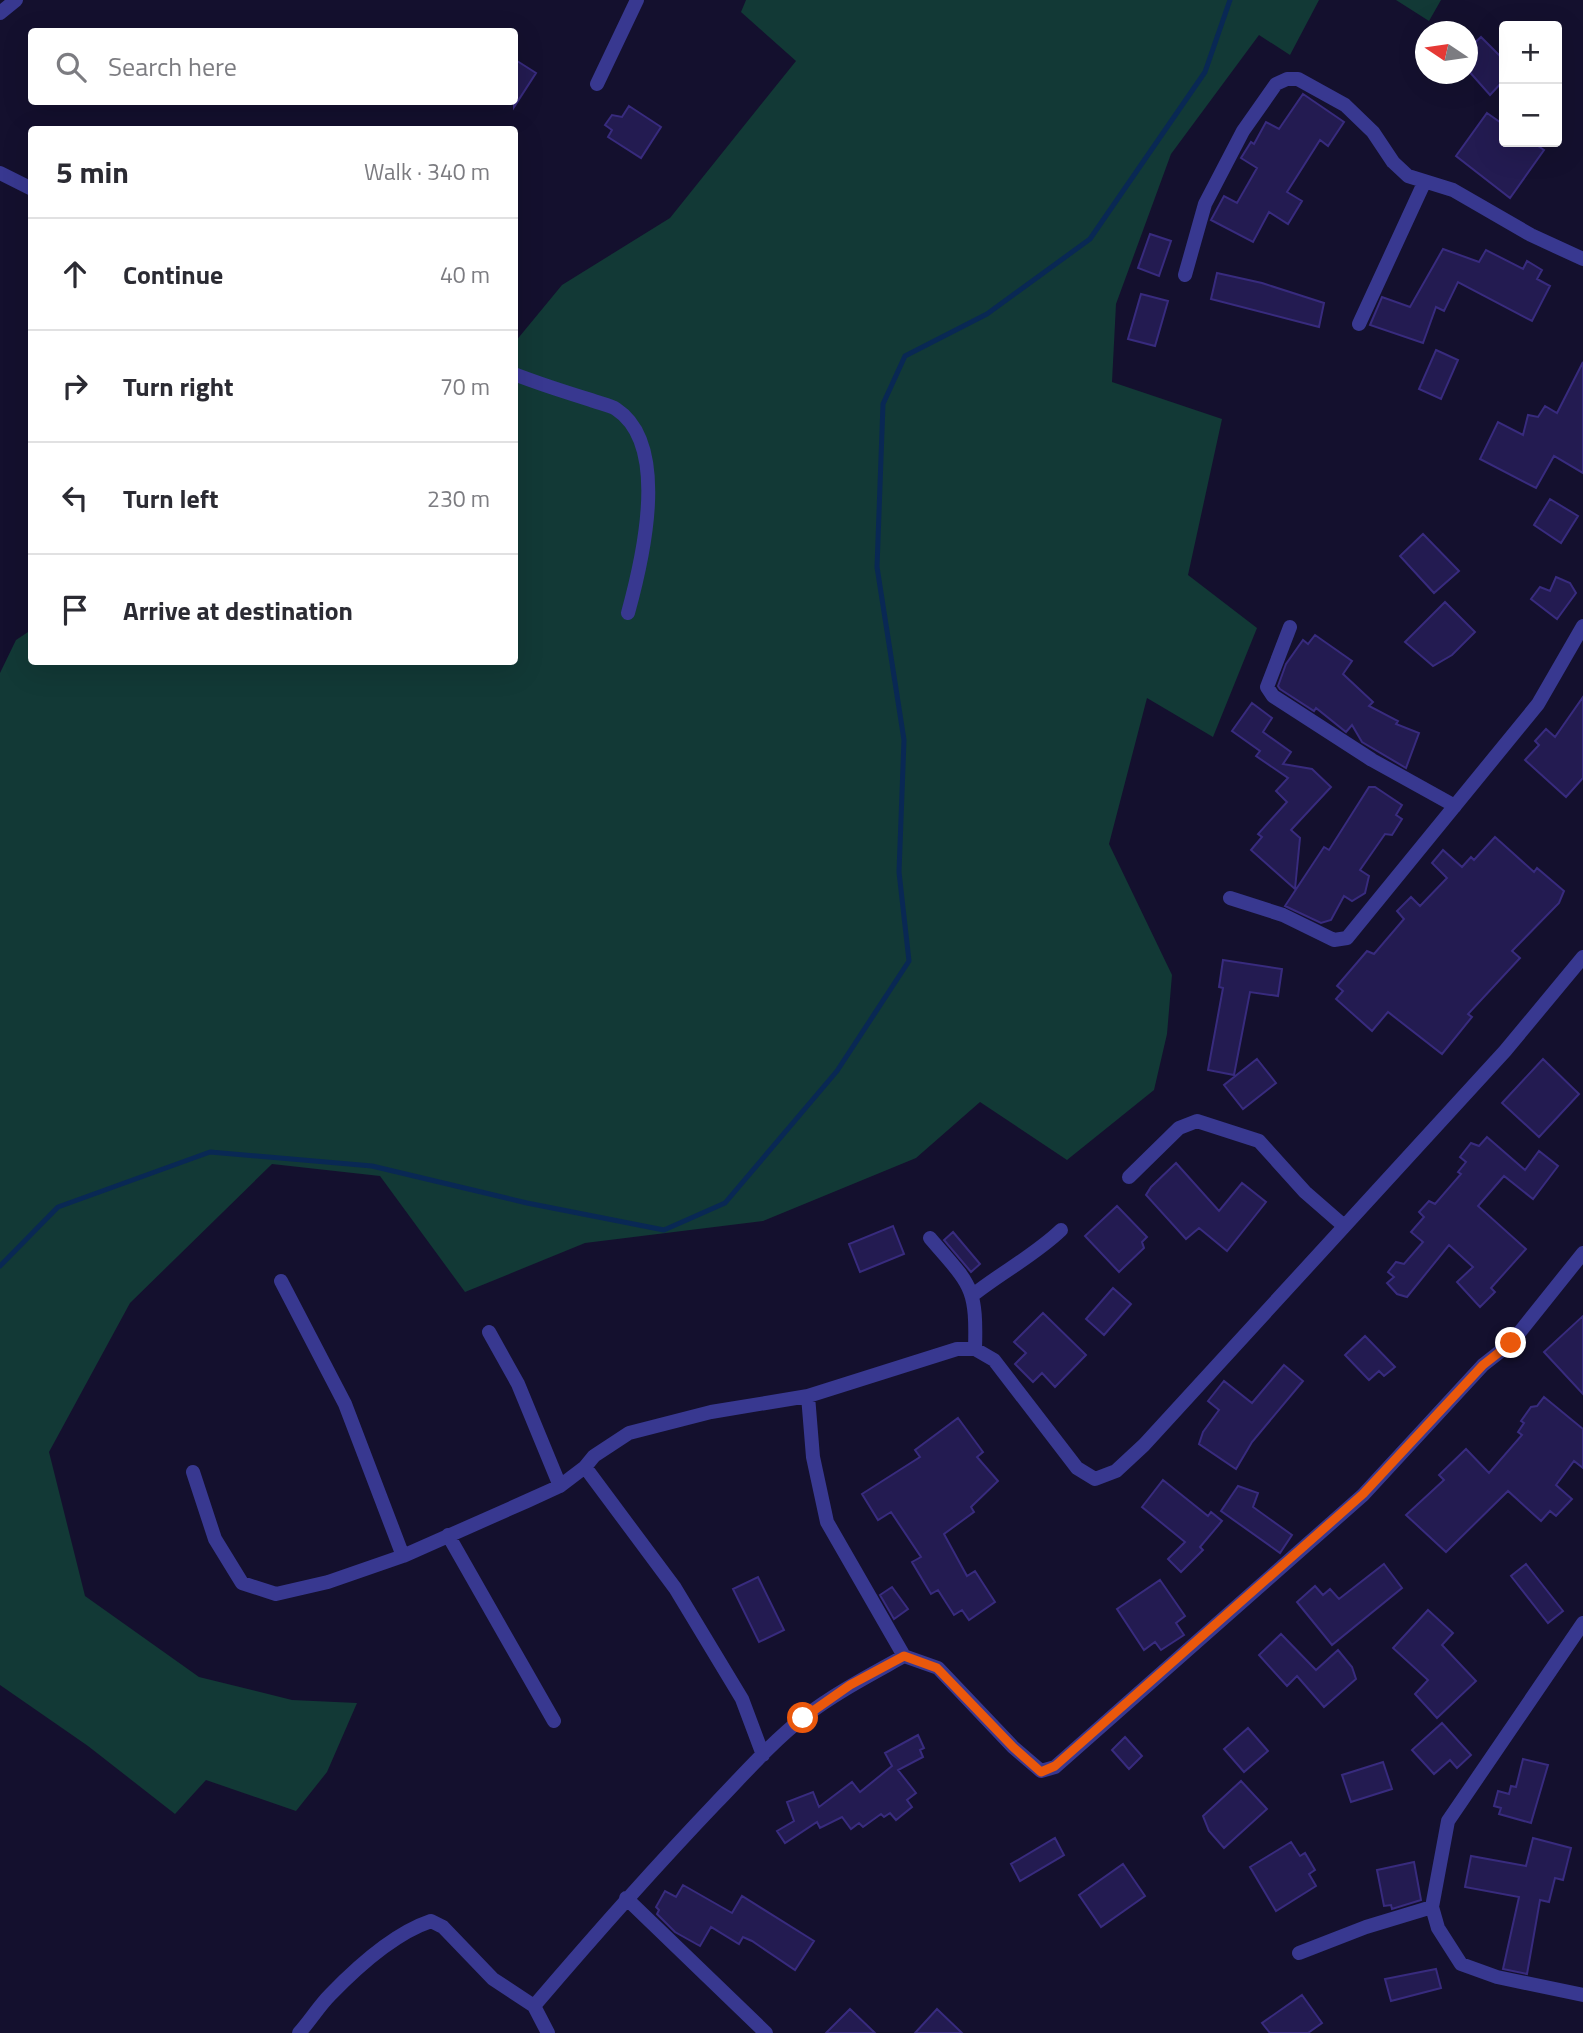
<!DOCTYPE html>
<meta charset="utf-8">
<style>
:root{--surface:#fff;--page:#f2f2f3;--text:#2b2b33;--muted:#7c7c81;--line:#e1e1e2}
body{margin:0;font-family:"Titillium Web",sans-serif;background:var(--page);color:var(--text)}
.controls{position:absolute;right:21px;top:21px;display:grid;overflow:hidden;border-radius:7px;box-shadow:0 7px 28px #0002}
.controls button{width:63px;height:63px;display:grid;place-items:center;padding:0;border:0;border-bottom:2px solid var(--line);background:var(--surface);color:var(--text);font:35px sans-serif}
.compass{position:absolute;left:1415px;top:21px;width:63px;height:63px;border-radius:50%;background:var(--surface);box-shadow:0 7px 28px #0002;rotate:283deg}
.stop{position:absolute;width:21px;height:21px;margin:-16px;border:5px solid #ea580c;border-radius:50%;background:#fff}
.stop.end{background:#ea580c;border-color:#fff;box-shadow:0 2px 7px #0008}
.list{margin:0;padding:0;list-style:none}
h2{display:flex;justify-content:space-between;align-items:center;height:91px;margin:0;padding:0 28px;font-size:30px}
h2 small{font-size:23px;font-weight:400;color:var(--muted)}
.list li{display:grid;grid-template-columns:46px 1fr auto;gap:21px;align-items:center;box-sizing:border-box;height:112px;padding:0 28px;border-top:2px solid var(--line)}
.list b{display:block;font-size:26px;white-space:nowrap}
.list em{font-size:23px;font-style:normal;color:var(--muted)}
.icon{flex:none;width:38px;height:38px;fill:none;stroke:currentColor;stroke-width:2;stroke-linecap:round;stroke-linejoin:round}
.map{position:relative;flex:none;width:1583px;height:2033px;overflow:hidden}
.search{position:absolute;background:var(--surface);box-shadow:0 7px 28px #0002;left:28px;top:28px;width:490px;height:77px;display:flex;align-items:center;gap:18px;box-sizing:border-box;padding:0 24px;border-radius:7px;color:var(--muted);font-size:26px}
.panel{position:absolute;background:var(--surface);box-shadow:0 7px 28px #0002;left:28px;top:126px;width:490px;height:539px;border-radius:7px}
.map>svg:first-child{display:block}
.green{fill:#123936}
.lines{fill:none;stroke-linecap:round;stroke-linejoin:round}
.stream{stroke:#092854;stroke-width:5}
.building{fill:#231b51;stroke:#382b7e;stroke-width:2}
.minor{stroke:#383890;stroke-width:14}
.route{stroke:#ea580c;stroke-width:9}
</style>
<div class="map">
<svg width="1583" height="2033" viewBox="0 0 1583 2033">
<rect width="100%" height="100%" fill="#14102e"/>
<!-- green -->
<path class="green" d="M746 0H1319L1290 55 1259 35 1171 154 1116 304 1112 382 1222 419 1188 575 1257 628 1213 737 1147 698 1109 844 1172 975 1167 1034 1154 1090 1067 1160 980 1102 916 1158 763 1221 585 1243 465 1292 380 1176 272 1164 130 1303 49 1452 85 1596 199 1677 292 1700 357 1703 327 1772 296 1811 206 1780 175 1814 88 1746 0 1685V673L16 640 31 630 32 662H514L515 342 562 285 670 218 796 61 741 12Z
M1396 0H1441L1429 21Z"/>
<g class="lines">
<!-- stream -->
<path class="stream" d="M0 1266 58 1207 210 1152 372 1166 527 1203 664 1230 725 1203 837 1071 909 961 899 872 904 740 877 567 883 404 905 356 987 314 1090 239 1205 72 1230 0"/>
</g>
<!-- building -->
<path class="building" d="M1481 37 1504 60V80L1490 95 1467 69V50Z
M514 59 536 73 514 107Z
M1303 94 1344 122 1328 146 1320 140 1287 192 1302 201 1288 224 1269 212 1253 242 1211 220 1224 196 1237 203 1257 168 1241 158 1251 142 1254 144 1266 122 1279 129Z
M629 106 661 127 641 158 608 137 612 130 605 125 612 115 622 117Z
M1487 113 1504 125V142H1532L1544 150 1510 198 1456 156Z
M1150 234 1171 241 1159 276 1138 268Z
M1443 249 1479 262 1486 250 1523 269 1527 261 1542 270 1537 279 1550 286 1532 321 1458 282 1444 311 1436 307 1423 343 1370 325 1382 297 1410 307Z
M1217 273 1262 283 1324 303 1319 327 1211 299Z
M1141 294 1168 301 1155 346 1128 339Z
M1436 350 1458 360 1441 399 1419 389Z
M1583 362V473L1554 456 1536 488 1480 459 1498 422 1523 435 1528 415 1538 417 1545 406 1557 413Z
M1550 499 1578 516 1561 543 1534 525Z
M1423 534 1459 571 1434 593 1400 556Z
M1556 577 1570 583 1576 593 1557 619 1531 599 1540 587 1550 591Z
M1445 602 1475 632 1452 655 1433 666 1405 642Z
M1315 635 1352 661 1343 674 1373 702 1369 706 1398 721 1396 724 1419 733 1406 768 1362 742 1352 725 1346 732 1316 708 1314 711 1280 689 1278 686 1286 664 1303 640 1308 644Z
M1583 697V778L1566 797 1525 760 1539 745 1535 741 1546 729 1555 737Z
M1252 703 1272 718 1263 732 1291 752 1283 764 1312 769 1331 787 1291 830 1300 838 1295 889 1251 850 1262 837 1258 834 1287 802 1276 791 1288 778 1256 756 1260 751 1232 731Z
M1369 787H1375L1402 805 1396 815 1402 819 1392 835 1385 834 1360 870 1369 876 1365 893 1352 901 1344 896 1331 920 1321 923 1285 906 1324 847 1329 850Z
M1495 837 1534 872 1537 868 1564 891 1559 903 1512 951 1520 958 1468 1014 1472 1017 1442 1054 1388 1012 1372 1031 1336 999 1343 991 1337 986 1367 951 1374 954 1404 919 1397 911 1411 897 1420 906 1447 878 1432 863 1443 850 1462 867 1471 857 1474 860Z
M1223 960 1282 969 1278 996 1250 992 1234 1075 1208 1070 1223 988 1219 987Z
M1257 1059 1276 1083 1243 1109 1224 1085Z
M1543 1059 1579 1094 1539 1137 1502 1103Z
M1487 1137 1525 1170 1539 1151 1558 1166 1533 1199 1504 1176 1478 1206 1526 1249 1491 1288 1495 1292 1480 1307 1457 1282 1473 1267 1449 1245 1407 1297 1397 1294 1387 1283 1394 1277 1388 1272 1396 1262 1404 1264 1423 1242 1411 1232 1424 1217 1419 1212 1429 1201 1435 1204 1461 1174 1458 1172 1466 1162 1460 1157 1471 1143 1479 1146Z
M1176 1163 1219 1211 1242 1183 1266 1202 1227 1251 1199 1228 1186 1239 1146 1195 1151 1187Z
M1117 1206 1147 1237 1142 1242 1144 1248 1119 1272 1085 1236Z
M893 1226 904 1254 860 1272 849 1244Z
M953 1232 980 1264 971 1272 944 1240Z
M1113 1288 1131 1304 1104 1335 1086 1319Z
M1043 1313 1086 1355 1055 1387 1042 1373 1033 1382 1015 1364 1026 1353 1014 1342Z
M1583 1316V1394L1544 1352Z
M1365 1336 1395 1367 1384 1376 1379 1371 1369 1380 1345 1355Z
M1284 1365 1303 1381 1252 1442 1236 1469 1199 1444 1203 1432 1219 1410 1208 1401 1224 1381 1252 1403Z
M1544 1397 1583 1429V1468L1574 1461 1556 1485 1572 1499 1556 1516 1550 1511 1541 1521 1508 1491 1446 1552 1406 1515 1444 1480 1439 1475 1466 1449 1489 1473 1522 1435 1518 1432 1524 1423 1521 1421 1531 1407 1537 1406Z
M958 1418 983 1452 977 1457 998 1481 971 1507 974 1512 944 1534 967 1576 975 1571 995 1602 969 1620 962 1610 954 1615 938 1590 931 1594 912 1562 921 1557 891 1512 878 1520 862 1494 920 1457 915 1450Z
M1163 1480 1208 1516 1211 1512 1222 1521 1200 1547 1203 1550 1181 1572 1168 1559 1185 1542 1142 1507Z
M1238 1486 1258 1493 1253 1507 1292 1535 1280 1553 1221 1511Z
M1384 1564 1402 1588 1332 1645 1297 1602 1315 1586 1323 1595 1330 1589 1339 1599Z
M1526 1564 1563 1611 1548 1623 1511 1576Z
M758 1577 784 1630 759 1642 733 1589Z
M1160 1580 1185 1616 1176 1623 1184 1635 1161 1650 1155 1642 1144 1650 1117 1609Z
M892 1587 908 1609 894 1619 880 1595Z
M1428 1610 1453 1633 1442 1645 1476 1681 1437 1718 1415 1694 1428 1680 1393 1648Z
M1281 1634 1316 1670 1338 1650 1352 1667 1356 1679 1324 1707 1297 1676 1287 1686 1259 1655Z
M1442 1723 1471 1755 1457 1768 1450 1760 1434 1774 1412 1750Z
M1248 1728 1268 1751 1244 1772 1224 1749Z
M918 1735 924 1748 920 1750 923 1757 898 1770 916 1793 907 1800 912 1807 896 1820 890 1813 884 1817 881 1814 863 1827 859 1823 851 1829 842 1817 820 1828 817 1822 785 1843 777 1831 794 1821 787 1802 813 1792 819 1807 852 1782 860 1792 892 1766 885 1753Z
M1125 1737 1142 1756 1129 1769 1112 1750Z
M1523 1759 1548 1765 1531 1823 1499 1814 1501 1808 1494 1806 1498 1791 1509 1794 1511 1786 1516 1787Z
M1383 1762 1392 1789 1351 1802 1342 1775Z
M1241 1781 1267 1809 1224 1848 1209 1831 1203 1816Z
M1055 1838 1064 1855 1020 1881 1011 1864Z
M1533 1838 1571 1848 1563 1880 1555 1878 1549 1902 1540 1900 1527 1974 1503 1969 1519 1897 1465 1887 1471 1856 1526 1866Z
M1291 1842 1300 1856 1305 1853 1315 1870 1309 1874 1316 1886 1276 1911 1250 1867Z
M1414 1862 1421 1900 1392 1909 1391 1905 1384 1906 1377 1870Z
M1123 1864 1145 1896 1101 1927 1079 1895Z
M683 1885 732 1913 742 1896 814 1941 795 1970 752 1941 743 1937 739 1944 711 1927 700 1946 675 1932 657 1914 659 1910 656 1907 665 1891 676 1897Z
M1436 1969 1441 1988 1391 2001 1385 1979Z
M1302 1995 1322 2023 1308 2033H1270L1262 2023Z
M850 2009 875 2033H826Z
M937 2009 962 2033H915Z"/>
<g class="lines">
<!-- minor -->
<path class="minor" d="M0 13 16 0
M597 84 637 0
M0 173 32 189
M1185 275 1205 204 1243 131 1276 84 1287 79H1298L1345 105 1373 132 1393 162 1408 176 1453 190 1531 235 1583 259
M1359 324 1424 183
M514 374C540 384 565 392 591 400 598 403 610 405 616 409 671 445 642 562 628 613
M1290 627 1267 687 1273 696 1372 760 1455 806
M1230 898 1283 915 1334 940 1347 938 1538 704 1583 626
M1129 1177 1179 1128 1197 1121 1259 1141 1305 1192 1344 1226
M930 1238C970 1285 977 1285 975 1349
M281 1281 345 1404 403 1556
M973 1295C1002 1272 1035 1255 1061 1230
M489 1332 518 1384 560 1486
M808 1396 813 1457 827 1522 904 1656 938 1668 1013 1747 1041 1771 1055 1767 1363 1495 1483 1365 1511 1343 1583 1253
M585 1467 675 1588 742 1699 763 1755
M193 1472 215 1539 242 1583 276 1594 328 1582 403 1556 527 1501 560 1486 585 1467 594 1456 629 1433 711 1412 808 1396 957 1349H975L994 1360 1077 1468 1095 1479 1116 1471 1144 1445 1505 1051 1583 957
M448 1535 554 1721
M1583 1623 1448 1821 1432 1907 1438 1928 1461 1964 1497 1977 1583 1995
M626 1898 766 2033
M1299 1953 1366 1927 1432 1907
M299 2033C310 2021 319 2006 330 1995 357 1967 395 1933 431 1921L443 1927 493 1979 534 2006
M548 2033 534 2006C593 1937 653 1869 716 1803 744 1774 772 1742 804 1717 835 1693 870 1675 904 1656"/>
</g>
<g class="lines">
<!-- route -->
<path class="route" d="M803 1718 850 1685 904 1656 937 1668 1013 1747 1041 1772 1055 1766 1363 1494 1483 1365 1511 1343"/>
</g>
</svg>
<div class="controls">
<button>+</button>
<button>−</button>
</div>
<svg class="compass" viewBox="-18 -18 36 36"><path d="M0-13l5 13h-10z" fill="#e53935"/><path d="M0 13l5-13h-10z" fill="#7c7c81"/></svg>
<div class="stop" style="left:803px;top:1718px"></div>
<div class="stop end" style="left:1511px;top:1343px"></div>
<div class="search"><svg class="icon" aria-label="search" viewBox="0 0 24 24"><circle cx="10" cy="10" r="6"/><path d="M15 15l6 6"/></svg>Search here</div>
<section class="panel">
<h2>5 min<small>Walk · 340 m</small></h2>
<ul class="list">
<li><svg class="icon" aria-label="ahead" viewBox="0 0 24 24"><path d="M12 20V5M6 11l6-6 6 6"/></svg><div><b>Continue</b></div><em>40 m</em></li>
<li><svg class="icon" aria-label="right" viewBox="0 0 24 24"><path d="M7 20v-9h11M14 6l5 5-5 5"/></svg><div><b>Turn right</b></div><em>70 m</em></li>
<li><svg class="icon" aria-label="left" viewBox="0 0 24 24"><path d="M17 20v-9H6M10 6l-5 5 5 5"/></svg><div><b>Turn left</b></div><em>230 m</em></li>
<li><svg class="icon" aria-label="arrive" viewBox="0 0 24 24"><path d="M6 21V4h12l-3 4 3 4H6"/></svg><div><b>Arrive at destination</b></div></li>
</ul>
</section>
</div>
